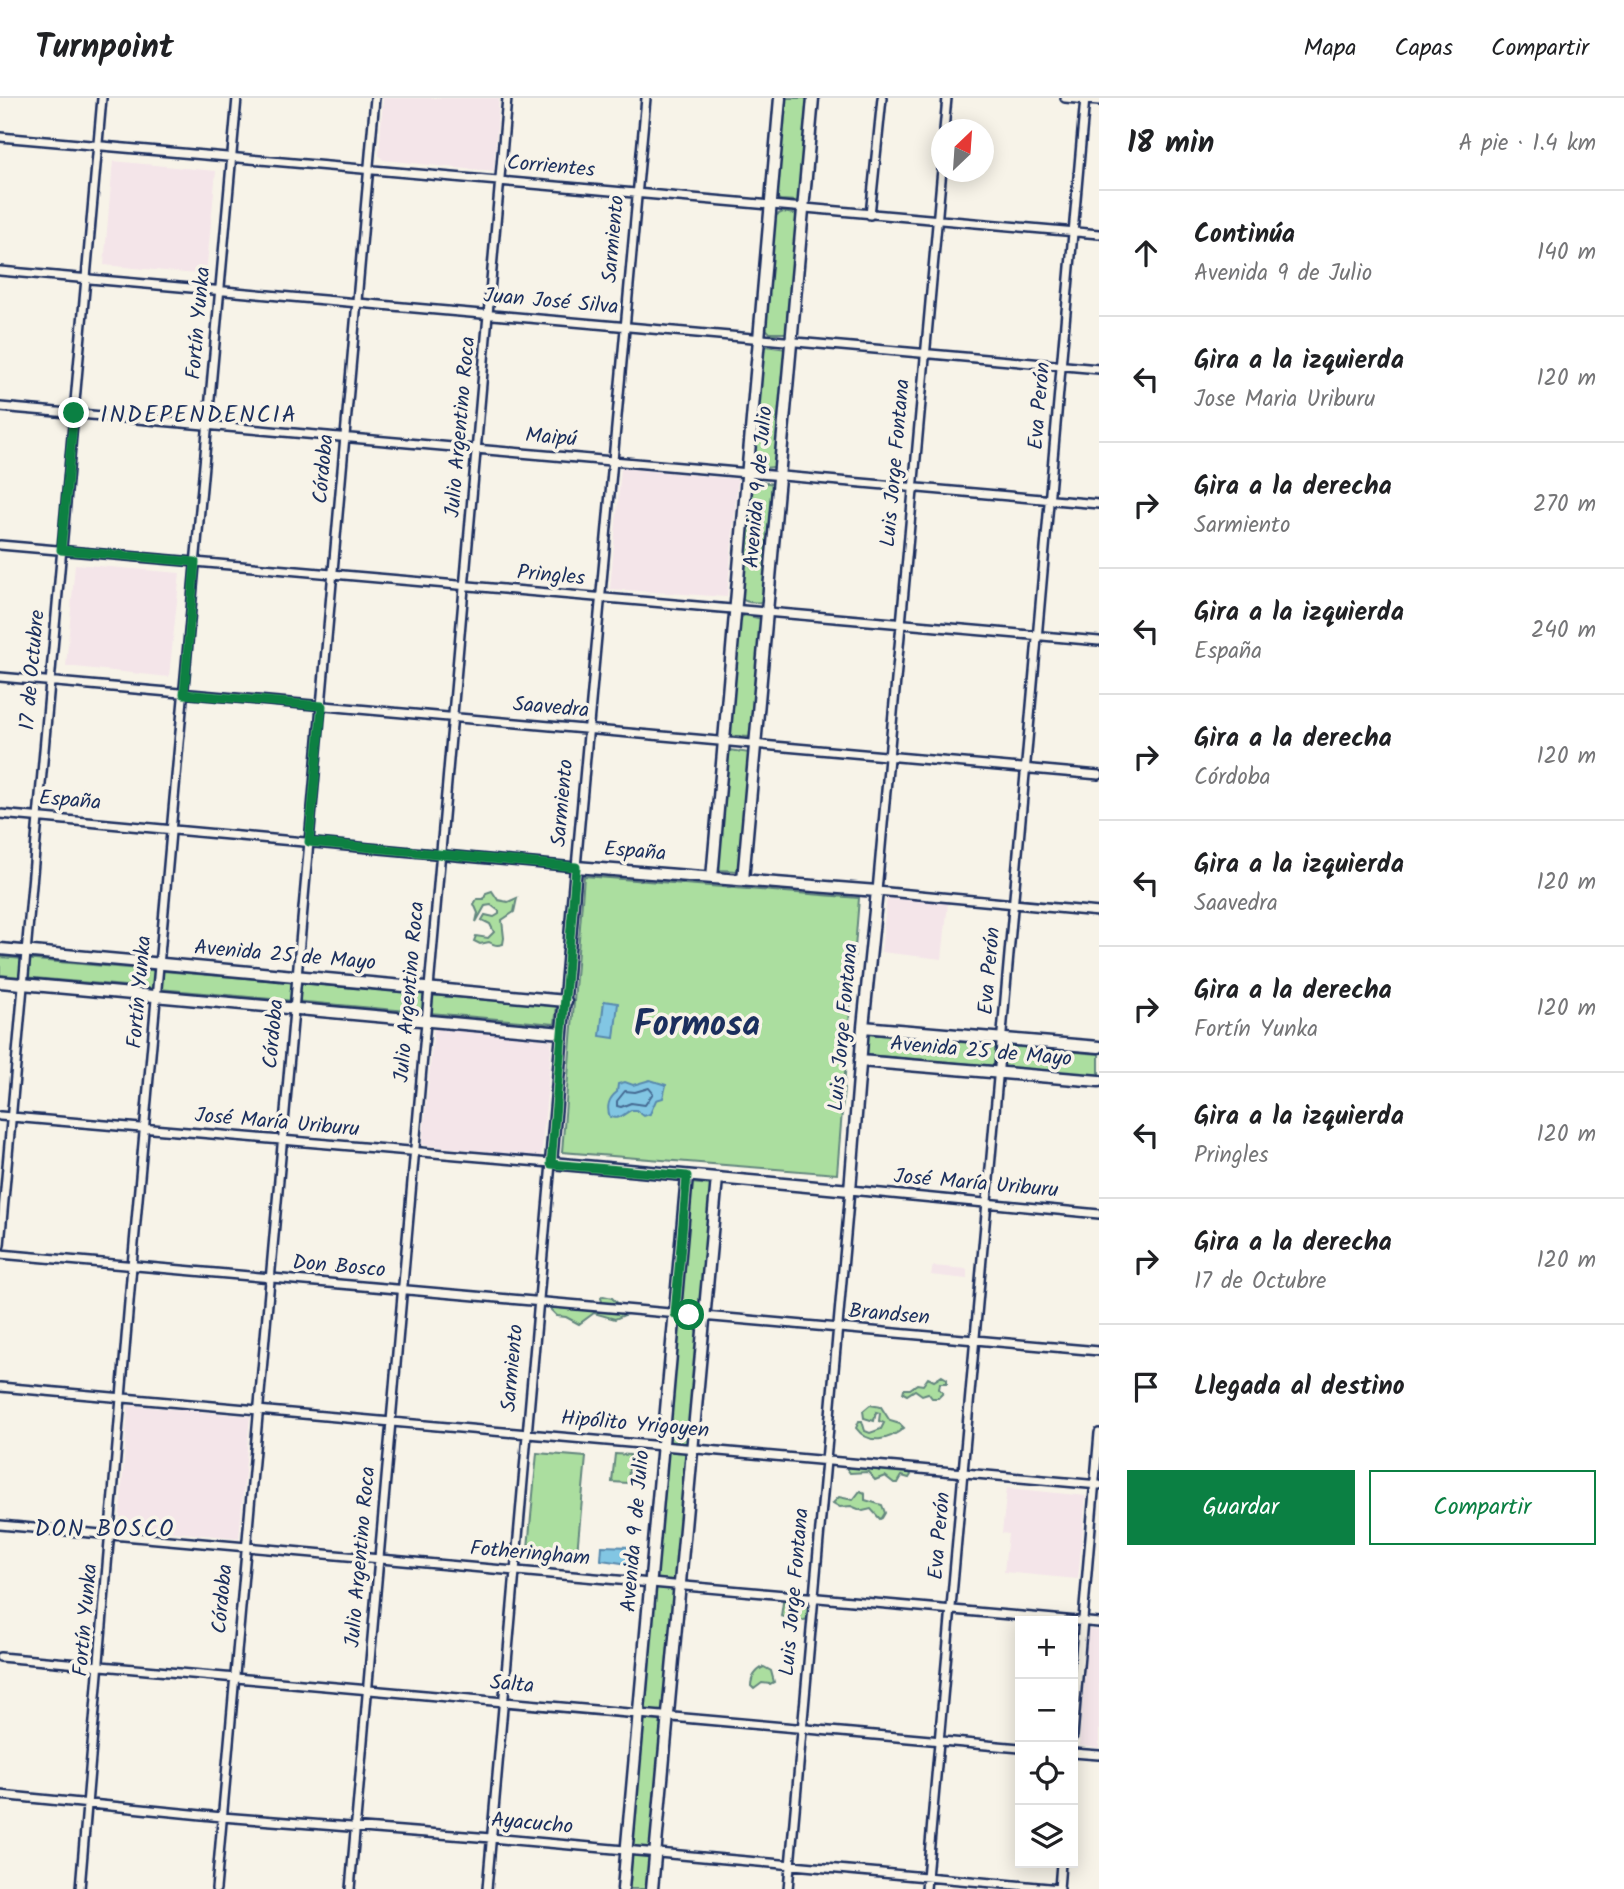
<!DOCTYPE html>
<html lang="es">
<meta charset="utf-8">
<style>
:root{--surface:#fff;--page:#f6f6f6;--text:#202124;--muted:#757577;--line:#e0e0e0;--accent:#0b8043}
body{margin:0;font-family:Kalam,sans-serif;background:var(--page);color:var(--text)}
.controls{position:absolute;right:21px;bottom:21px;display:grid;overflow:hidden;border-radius:0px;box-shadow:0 4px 18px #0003}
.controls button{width:63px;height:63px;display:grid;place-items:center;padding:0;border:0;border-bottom:2px solid var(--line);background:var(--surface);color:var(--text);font:35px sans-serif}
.compass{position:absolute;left:931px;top:21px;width:63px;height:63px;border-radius:50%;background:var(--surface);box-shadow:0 4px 18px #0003;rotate:25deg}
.stop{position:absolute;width:21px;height:21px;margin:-16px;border:5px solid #0b8043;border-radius:50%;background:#fff}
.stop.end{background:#0b8043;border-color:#fff;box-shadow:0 2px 7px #0008}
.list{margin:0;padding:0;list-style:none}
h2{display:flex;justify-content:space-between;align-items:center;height:91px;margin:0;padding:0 28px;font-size:30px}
h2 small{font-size:23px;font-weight:400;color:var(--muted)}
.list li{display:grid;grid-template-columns:46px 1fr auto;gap:21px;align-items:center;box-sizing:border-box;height:126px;padding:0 28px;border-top:2px solid var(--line)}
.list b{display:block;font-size:26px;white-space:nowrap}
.list p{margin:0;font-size:23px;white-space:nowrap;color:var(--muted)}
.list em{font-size:23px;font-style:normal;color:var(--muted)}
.actions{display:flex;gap:14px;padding:21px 28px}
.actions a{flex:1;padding:16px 0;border:2px solid var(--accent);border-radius:0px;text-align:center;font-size:24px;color:var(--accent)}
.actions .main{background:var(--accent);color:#fff}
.icon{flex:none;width:38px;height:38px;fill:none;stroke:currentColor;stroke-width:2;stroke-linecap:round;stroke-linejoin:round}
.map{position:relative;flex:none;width:1099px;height:1791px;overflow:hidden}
header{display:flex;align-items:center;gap:42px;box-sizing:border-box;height:98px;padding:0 35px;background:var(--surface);border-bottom:2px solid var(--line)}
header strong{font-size:33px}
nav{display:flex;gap:38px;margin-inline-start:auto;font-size:24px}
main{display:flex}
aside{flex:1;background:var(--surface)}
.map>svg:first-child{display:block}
.built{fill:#f4e5e9}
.green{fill:#abde9f;stroke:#63867e;stroke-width:2}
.water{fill:#82c6e3;stroke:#598aae;stroke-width:2}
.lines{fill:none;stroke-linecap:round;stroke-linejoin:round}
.shore{stroke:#446b93;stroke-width:2}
.street-casing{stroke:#1b2f5e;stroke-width:12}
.secondary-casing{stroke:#1b2f5e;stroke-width:15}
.street{stroke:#f7f3e8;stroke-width:7}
.secondary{stroke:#f7f3e8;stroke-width:10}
.route{stroke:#0b8043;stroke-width:9}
.labels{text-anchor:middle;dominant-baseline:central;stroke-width:7;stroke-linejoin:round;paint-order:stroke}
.street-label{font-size:21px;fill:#1b2f5e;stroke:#f7f3e8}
.neighbourhood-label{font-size:23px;letter-spacing:2px;fill:#1b2f5e;stroke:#f7f3e8}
.town-label{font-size:35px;font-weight:bold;fill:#1b2f5e;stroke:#f7f3e8}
</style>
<header>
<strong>Turnpoint</strong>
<nav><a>Mapa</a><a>Capas</a><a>Compartir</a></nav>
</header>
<main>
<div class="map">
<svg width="1099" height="1791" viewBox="0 0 1099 1791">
<rect width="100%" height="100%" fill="#f7f3e8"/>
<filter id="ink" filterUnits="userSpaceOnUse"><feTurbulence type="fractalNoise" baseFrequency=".0143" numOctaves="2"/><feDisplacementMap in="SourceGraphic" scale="14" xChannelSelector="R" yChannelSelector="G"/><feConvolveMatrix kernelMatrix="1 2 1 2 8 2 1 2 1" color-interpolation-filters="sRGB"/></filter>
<g filter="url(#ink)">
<!-- built -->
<path class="built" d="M383 0H499L494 74 383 62 379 57Z
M113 63 216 73 206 177 104 167Z
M621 370 738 381 727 499 610 491Z
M75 466 180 475 169 579 66 568Z
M887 798 948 805 942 861 881 854Z
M434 929 552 942 541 1059 422 1047Z
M933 1168 967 1171V1181L931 1177Z
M128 1307 250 1318 239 1440 119 1429Z
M1007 1390 1086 1398 1078 1481 1004 1474 1008 1436 1002 1435Z
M1088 1531 1099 1532V1650L1079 1648Z"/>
<!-- green -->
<path class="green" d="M783 0H809L800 98 797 103 780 102 775 98Z
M783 114 799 117 790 231 787 235H770L765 230 774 118Z
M765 248 787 251 777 365 774 369C766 370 757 371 752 364L762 252Z
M754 383 775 386 765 500 762 504C755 505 745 505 740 499L750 387Z
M745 517 762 521 753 634 750 639 732 638 729 636 737 522Z
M729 652 750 655 741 768 738 773 720 772 717 770 725 656Z
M584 778 859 800 837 1076 562 1054Z
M492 793 498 802 508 804 517 800 514 814 502 822 504 840 503 846C497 848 494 847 489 844L480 846 474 843 476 838 488 840 494 834 490 826 482 822 485 817 494 819 499 816V813L491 807 485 808 476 824 478 815 474 806 477 801H484L486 795Z
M0 859 557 907 555 926 0 877Z
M868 936 1099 956V977L866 957Z
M691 1085 711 1087 647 1791H627Z
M603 1198 612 1200C617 1206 625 1208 627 1216L615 1221 594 1215 579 1226 566 1219 557 1218 545 1206 547 1201 603 1207 601 1200Z
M942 1278 947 1281V1285H940L939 1291 943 1295 938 1300H932L928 1295 922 1297 915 1292 907 1297 903 1295 904 1291H910L917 1286 923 1287 928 1280 934 1283Z
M870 1307 881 1309 890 1323 900 1326 904 1330C889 1342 869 1348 856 1330L859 1323H862L865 1333 870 1335 881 1331 884 1325 879 1323 880 1315 876 1314 874 1323 864 1320 863 1313Z
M537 1355 586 1359 577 1455 528 1450Z
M615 1356 630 1357 628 1385 612 1384Z
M872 1366 879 1373 884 1372 887 1368 908 1371 911 1377 909 1380 902 1378 898 1385H894L885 1378 875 1382 868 1374 850 1375 847 1371 850 1367Z
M860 1393 865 1395V1402L882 1407 885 1415 882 1420 880 1421 871 1411 863 1413 851 1408 840 1409 833 1405 839 1399 853 1402Z
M784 1498 804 1501 808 1511V1521L800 1523 781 1518Z
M764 1569 771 1573 774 1584 770 1586 762 1585 754 1591 751 1588C751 1580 756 1572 764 1569Z"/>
<!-- water -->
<path class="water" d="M604 903 618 905 614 940 600 938Z
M650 982 666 987 663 1000 656 1002 650 1016 644 1018 636 1012H631C623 1016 621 1022 610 1019 606 1009 609 1000 617 994L618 986 625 984 633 987Z
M602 1448 631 1449 629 1466 601 1462Z"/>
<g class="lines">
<!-- shore -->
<path class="shore" d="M649 990 653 995 645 1007 631 1005 621 1009 617 1008V1003L625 993 635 994Z"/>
<defs>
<path id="street" d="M1065 0 1099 3
M944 32 947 0
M0 39 1099 136
M942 71 877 793 1099 814
M870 117 882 0
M0 173 1099 271
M0 309 1099 406
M0 447 1099 543
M0 579 1099 677
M0 716 576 769 646 0
M0 1018 551 1065 487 1791
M0 1147 102 0
M0 1156 1099 1253
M0 1289 1099 1387
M0 1427 1099 1525
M0 1559 1020 1650
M1073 1638 1099 1335
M1073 1655 1099 1657
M0 1697 222 1719 491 1740 1060 1791
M80 1791 132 1168 237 0
M216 1791 375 0
M350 1791 507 0
M788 1791 850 1092 1099 1116
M926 1791 1085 0
M1059 1791 1061 1765"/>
<path id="secondary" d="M576 769 877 793 863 929 850 1092 551 1065Z
M712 780 780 0
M743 782 813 0
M0 851 566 903
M0 884 562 935
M863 929 1099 949
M860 963 1099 983
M623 1791 687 1078
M652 1791 717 1080"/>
</defs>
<!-- street casing -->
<use href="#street" class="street-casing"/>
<!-- secondary casing -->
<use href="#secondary" class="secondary-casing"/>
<!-- street -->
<use href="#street" class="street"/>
<!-- secondary -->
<use href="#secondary" class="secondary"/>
</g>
</g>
<g class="lines" filter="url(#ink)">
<!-- route -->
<path class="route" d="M74 315 61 452 195 464 184 596 322 608 309 744 576 769 551 1066 687 1078 675 1216 689 1217"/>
</g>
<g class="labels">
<!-- street labels -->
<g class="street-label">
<text transform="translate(551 69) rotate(5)">Corrientes</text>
<text transform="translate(614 141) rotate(-85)">Sarmiento</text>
<text transform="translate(551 204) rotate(5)">Juan José Silva</text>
<text transform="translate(199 225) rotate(-85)">Fortín Yunka</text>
<text transform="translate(1040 308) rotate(-85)">Eva Perón</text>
<text transform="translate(461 329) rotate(-85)">Julio Argentino Roca</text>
<text transform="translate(551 340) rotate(5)">Maipú</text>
<text transform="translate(896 365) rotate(-85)">Luis Jorge Fontana</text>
<text transform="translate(324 371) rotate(-85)">Córdoba</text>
<text transform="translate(759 389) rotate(-85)">Avenida 9 de Julio</text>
<text transform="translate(551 478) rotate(5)">Pringles</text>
<text transform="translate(33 572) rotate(-85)">17 de Octubre</text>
<text transform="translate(551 610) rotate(5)">Saavedra</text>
<text transform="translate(70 703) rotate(5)">España</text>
<text transform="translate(563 705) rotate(-85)">Sarmiento</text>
<text transform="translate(635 754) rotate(5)">España</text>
<text transform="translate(285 858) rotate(5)">Avenida 25 de Mayo</text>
<text transform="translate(990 873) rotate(-85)">Eva Perón</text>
<text transform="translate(140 894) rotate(-85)">Fortín Yunka</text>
<text transform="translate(410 894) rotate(-85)">Julio Argentino Roca</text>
<text transform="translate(844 929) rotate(-85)">Luis Jorge Fontana</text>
<text transform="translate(274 936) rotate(-85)">Córdoba</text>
<text transform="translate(981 954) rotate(5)">Avenida 25 de Mayo</text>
<text transform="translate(277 1025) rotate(5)">José María Uriburu</text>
<text transform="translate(976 1086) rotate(5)">José María Uriburu</text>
<text transform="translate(339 1169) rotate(5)">Don Bosco</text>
<text transform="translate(889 1217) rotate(5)">Brandsen</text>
<text transform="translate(513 1270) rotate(-85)">Sarmiento</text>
<text transform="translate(635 1327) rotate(5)">Hipólito Yrigoyen</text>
<text transform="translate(636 1433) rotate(-85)">Avenida 9 de Julio</text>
<text transform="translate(940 1438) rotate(-85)">Eva Perón</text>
<text transform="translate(530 1456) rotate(5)">Fotheringham</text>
<text transform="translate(361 1459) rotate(-85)">Julio Argentino Roca</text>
<text transform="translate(795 1494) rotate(-85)">Luis Jorge Fontana</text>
<text transform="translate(223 1501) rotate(-85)">Córdoba</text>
<text transform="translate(86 1522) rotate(-85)">Fortín Yunka</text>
<text transform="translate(512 1587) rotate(5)">Salta</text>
<text transform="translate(532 1726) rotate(5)">Ayacucho</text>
</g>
<!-- neighbourhood labels -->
<g class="neighbourhood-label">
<text x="199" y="318">INDEPENDENCIA</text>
<text x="105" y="1432">DON BOSCO</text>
</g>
<!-- town labels -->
<g class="town-label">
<text x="697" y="928">Formosa</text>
</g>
</g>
</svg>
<div class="controls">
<button>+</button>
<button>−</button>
<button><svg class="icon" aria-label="locate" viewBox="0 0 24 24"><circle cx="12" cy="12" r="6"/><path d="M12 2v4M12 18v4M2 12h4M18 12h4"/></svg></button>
<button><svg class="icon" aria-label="layers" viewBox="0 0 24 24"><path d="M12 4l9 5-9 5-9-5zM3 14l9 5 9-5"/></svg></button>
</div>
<svg class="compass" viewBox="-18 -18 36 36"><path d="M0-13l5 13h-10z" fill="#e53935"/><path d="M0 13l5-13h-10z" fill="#757577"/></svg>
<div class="stop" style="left:689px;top:1217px"></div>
<div class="stop end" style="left:74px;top:315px"></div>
</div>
<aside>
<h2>18 min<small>A pie · 1.4 km</small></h2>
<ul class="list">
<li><svg class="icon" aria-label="ahead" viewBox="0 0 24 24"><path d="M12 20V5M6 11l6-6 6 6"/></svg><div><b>Continúa</b><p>Avenida 9 de Julio</p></div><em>140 m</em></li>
<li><svg class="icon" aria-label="left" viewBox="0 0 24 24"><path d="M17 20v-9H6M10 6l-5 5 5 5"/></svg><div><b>Gira a la izquierda</b><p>Jose Maria Uriburu</p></div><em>120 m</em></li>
<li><svg class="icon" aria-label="right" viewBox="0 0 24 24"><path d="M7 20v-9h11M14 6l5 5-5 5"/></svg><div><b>Gira a la derecha</b><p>Sarmiento</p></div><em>270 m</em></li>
<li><svg class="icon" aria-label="left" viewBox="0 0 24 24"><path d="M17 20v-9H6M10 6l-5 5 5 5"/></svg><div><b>Gira a la izquierda</b><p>España</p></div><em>240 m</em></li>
<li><svg class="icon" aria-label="right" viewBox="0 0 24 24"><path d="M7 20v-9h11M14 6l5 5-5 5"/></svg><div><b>Gira a la derecha</b><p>Córdoba</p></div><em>120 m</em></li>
<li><svg class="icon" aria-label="left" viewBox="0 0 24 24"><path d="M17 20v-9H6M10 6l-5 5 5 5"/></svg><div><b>Gira a la izquierda</b><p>Saavedra</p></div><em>120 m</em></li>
<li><svg class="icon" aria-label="right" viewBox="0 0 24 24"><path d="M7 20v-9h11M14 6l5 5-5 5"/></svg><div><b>Gira a la derecha</b><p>Fortín Yunka</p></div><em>120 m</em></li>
<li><svg class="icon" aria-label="left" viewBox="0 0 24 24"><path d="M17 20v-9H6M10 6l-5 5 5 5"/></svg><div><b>Gira a la izquierda</b><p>Pringles</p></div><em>120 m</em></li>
<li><svg class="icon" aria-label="right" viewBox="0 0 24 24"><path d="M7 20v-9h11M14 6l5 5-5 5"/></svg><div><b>Gira a la derecha</b><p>17 de Octubre</p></div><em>120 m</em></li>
<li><svg class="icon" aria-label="arrive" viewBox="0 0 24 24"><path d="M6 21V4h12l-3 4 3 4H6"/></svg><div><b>Llegada al destino</b></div></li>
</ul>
<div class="actions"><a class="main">Guardar</a><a>Compartir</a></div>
</aside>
</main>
